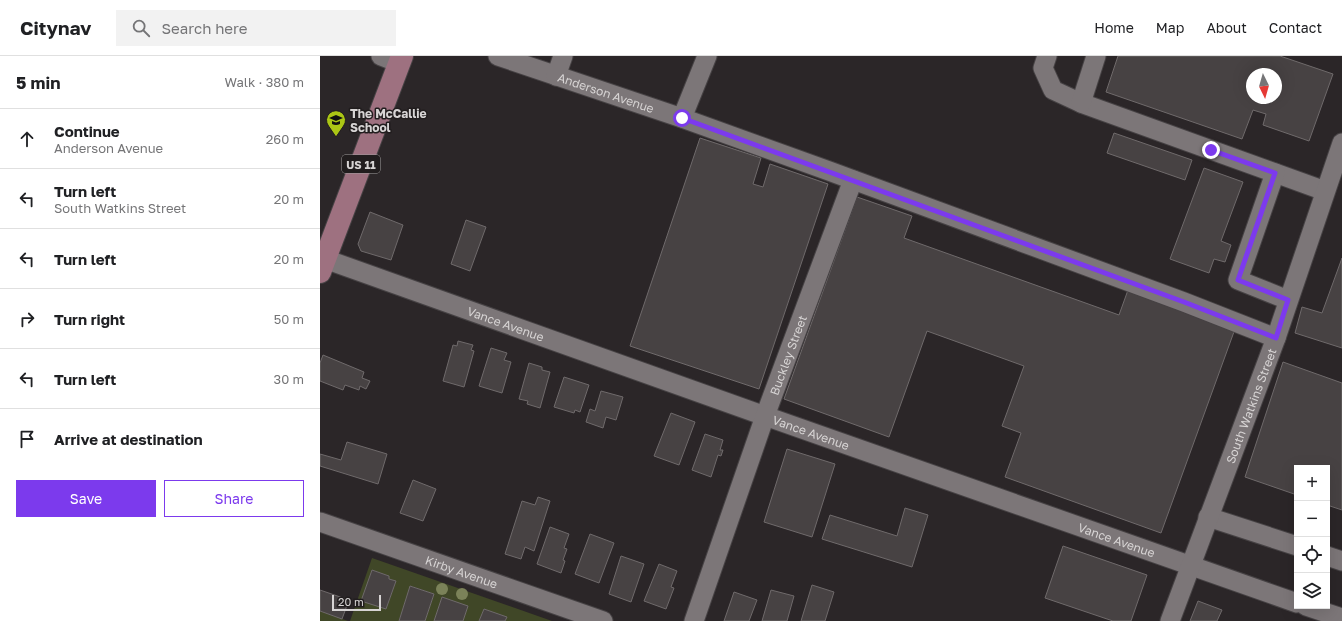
<!DOCTYPE html>
<meta charset="utf-8">
<style>
:root{--surface:#fff;--page:#f2f2f2;--text:#202124;--muted:#757577;--line:#e0e0e0;--accent:#7c3aed}
body{margin:0;font-family:"Golos Text",sans-serif;background:var(--page);color:var(--text)}
.controls{position:absolute;right:12px;bottom:12px;display:grid;overflow:hidden;border-radius:0px;box-shadow:0 4px 16px #0002}
.controls button{width:36px;height:36px;display:grid;place-items:center;padding:0;border:0;border-bottom:1px solid var(--line);background:var(--surface);color:var(--text);font:20px sans-serif}
.compass{position:absolute;left:926px;top:12px;width:36px;height:36px;border-radius:50%;background:var(--surface);box-shadow:0 4px 16px #0002;rotate:175deg}
.scale{position:absolute;left:12px;bottom:10px;width:49px;box-sizing:border-box;padding-left:4px;border:2px solid #d7d4d4;border-top:0;font-size:11px;line-height:14px;white-space:nowrap;color:#d7d4d4;-webkit-text-stroke:3px #211d1e;paint-order:stroke}
.stop{position:absolute;width:12px;height:12px;margin:-9px;border:3px solid #7c3aed;border-radius:50%;background:#fff}
.stop.end{background:#7c3aed;border-color:#fff;box-shadow:0 1px 4px #0008}
.list{margin:0;padding:0;list-style:none}
h2{display:flex;justify-content:space-between;align-items:center;height:52px;margin:0;padding:0 16px;font-size:17px}
h2 small{font-size:13px;font-weight:400;color:var(--muted)}
.list li{display:grid;grid-template-columns:26px 1fr auto;gap:12px;align-items:center;box-sizing:border-box;height:60px;padding:0 16px;border-top:1px solid var(--line)}
.list b{display:block;font-size:15px;white-space:nowrap}
.list p{margin:0;font-size:13px;white-space:nowrap;color:var(--muted)}
.list em{font-size:13px;font-style:normal;color:var(--muted)}
.actions{display:flex;gap:8px;padding:12px 16px}
.actions a{flex:1;padding:9px 0;border:1px solid var(--accent);border-radius:0px;text-align:center;font-size:14px;color:var(--accent)}
.actions .main{background:var(--accent);color:#fff}
.icon{flex:none;width:22px;height:22px;fill:none;stroke:currentColor;stroke-width:2;stroke-linecap:round;stroke-linejoin:round}
.map{position:relative;flex:none;width:1022px;height:565px;overflow:hidden}
header{display:flex;align-items:center;gap:24px;box-sizing:border-box;height:56px;padding:0 20px;background:var(--surface);border-bottom:1px solid var(--line)}
header strong{font-size:19px}
nav{display:flex;gap:22px;margin-inline-start:auto;font-size:14px}
.search{width:280px;height:36px;background:var(--page);display:flex;align-items:center;gap:10px;box-sizing:border-box;padding:0 14px;border-radius:0px;color:var(--muted);font-size:15px}
main{display:flex}
aside{flex:1;background:var(--surface)}
.map>svg:first-child{display:block}
.green{fill:#404727;fill-rule:evenodd}
.building{fill:#474243;stroke:#6f6a6b;fill-rule:evenodd}
.lines{fill:none;stroke-linecap:round;stroke-linejoin:round}
.minor-casing{stroke:#464244;stroke-width:21}
.major-casing{stroke:#464244;stroke-width:24}
.minor{stroke:#7c7678;stroke-width:19}
.major{stroke:#9e7180;stroke-width:22}
.tree{fill:#7b8259}
.route{stroke:#7c3aed;stroke-width:5}
.labels{text-anchor:middle;dominant-baseline:central;stroke-width:3;stroke-linejoin:round;paint-order:stroke}
.shield{fill:#211d1e;stroke:#a09d9d;stroke-width:1}
.shield-label{font-size:11px;font-weight:bold;fill:#d7d4d4}
.street-label{font-size:12px;fill:#d7d4d4;stroke:#211d1e}
.poi-label{font-size:12px;font-weight:bold;fill:#d7d4d4;stroke:#211d1e;text-anchor:start}
</style>
<header>
<strong>Citynav</strong>
<div class="search"><svg class="icon" aria-label="search" viewBox="0 0 24 24"><circle cx="10" cy="10" r="6"/><path d="M15 15l6 6"/></svg>Search here</div>
<nav><a>Home</a><a>Map</a><a>About</a><a>Contact</a></nav>
</header>
<main>
<aside>
<h2>5 min<small>Walk · 380 m</small></h2>
<ul class="list">
<li><svg class="icon" aria-label="ahead" viewBox="0 0 24 24"><path d="M12 20V5M6 11l6-6 6 6"/></svg><div><b>Continue</b><p>Anderson Avenue</p></div><em>260 m</em></li>
<li><svg class="icon" aria-label="left" viewBox="0 0 24 24"><path d="M17 20v-9H6M10 6l-5 5 5 5"/></svg><div><b>Turn left</b><p>South Watkins Street</p></div><em>20 m</em></li>
<li><svg class="icon" aria-label="left" viewBox="0 0 24 24"><path d="M17 20v-9H6M10 6l-5 5 5 5"/></svg><div><b>Turn left</b></div><em>20 m</em></li>
<li><svg class="icon" aria-label="right" viewBox="0 0 24 24"><path d="M7 20v-9h11M14 6l5 5-5 5"/></svg><div><b>Turn right</b></div><em>50 m</em></li>
<li><svg class="icon" aria-label="left" viewBox="0 0 24 24"><path d="M17 20v-9H6M10 6l-5 5 5 5"/></svg><div><b>Turn left</b></div><em>30 m</em></li>
<li><svg class="icon" aria-label="arrive" viewBox="0 0 24 24"><path d="M6 21V4h12l-3 4 3 4H6"/></svg><div><b>Arrive at destination</b></div></li>
</ul>
<div class="actions"><a class="main">Save</a><a>Share</a></div>
</aside>
<div class="map">
<svg width="1022" height="565" viewBox="0 0 1022 565">
<rect width="100%" height="100%" fill="#2b2628"/>
<!-- green -->
<path class="green" d="M52 502 232 565H185L186 561 164 553 159 565H105L114 538 91 530 79 564 80 565H30ZM52 514 69 520V523L76 525 66 553 42 545Z
M0 555 28 565H0Z"/>
<!-- building -->
<path class="building" d="M798 0H960L1013 18 989 85 943 69 946 58 933 54 922 83 786 36ZM932 18H956V42H932Z
M794 77 872 104 865 124 787 97Z
M380 82 441 102 433 128 443 131 450 108 508 128 439 333 310 290Z
M884 112 923 126 901 185 911 189 905 206 894 203 889 217 850 203Z
M537 141 592 160 584 182 799 259 808 234 915 273 841 477 685 421 701 377 682 370 704 310 607 275 569 381 464 343Z
M50 156 83 169 71 204 41 195 38 188Z
M146 164 166 171 150 215 131 208Z
M1022 202V292L975 277 982 251 1002 257Z
M138 285 153 289 151 294 154 295 144 331 123 325 133 289 137 290Z
M171 292 187 297 184 304 191 306 182 337 159 330Z
M3 299 44 316 42 322 50 325 46 333 40 330 39 334 25 329 23 334 0 325V307Z
M963 306 1022 327V454L1007 449V412H977V439L925 421Z
M209 307 222 311V314L230 316 220 352 207 348 208 345 199 343Z
M244 321 269 329 260 356 255 354 254 357 234 351Z
M281 335 303 341 296 364 286 361 283 372 266 366 270 353 275 355Z
M351 357 375 366 359 409 334 400Z
M385 378 403 384 400 394H403L401 400 398 399 391 421 372 414Z
M27 386 67 398 58 428 0 410V398L21 404Z
M467 393 515 408 492 481 444 466Z
M93 424 116 433 103 465 80 457Z
M218 441 230 445 214 495 205 491 201 503 185 498 202 445 215 449Z
M585 452 608 459 592 511 502 483 510 459 577 480Z
M230 471 249 478 244 492 247 493 243 504 245 505 241 517 217 508Z
M270 478 294 487 279 527 255 518Z
M743 490 827 519 811 565H793L725 542Z
M301 500 324 508 311 546 289 538Z
M339 508 357 515 351 531 354 532 346 553 324 545Z
M52 514 69 520V523L76 525 66 553 41 545Z
M492 529 514 536 505 565H481Z
M90 530 114 538 105 565H79Z
M0 534 29 544 22 563 0 555Z
M451 534 474 540 467 565H442Z
M414 536 437 544 429 565H404Z
M122 541 148 550 143 565H114Z
M878 545 902 554 897 565H870Z
M164 553 187 561 185 565H159Z"/>
<g class="lines">
<defs>
<g id="minor">
<path d="M61 0 79 7"/>
<path id="s1" d="M178 0 362 62 509 115 864 246 956 282"/>
<path d="M727 0 723 12 733 34 761 47 1005 135"/>
<path d="M236 20 243 0"/>
<path d="M761 47 776 0"/>
<path d="M362 62 387 0"/>
<path d="M955 117 918 224 968 244"/>
<path id="s2" d="M5 203 445 360 977 547"/>
<path d="M888 461 977 490"/>
<path id="s3" d="M0 466 283 565"/>
<path d="M1007 500 1022 505"/>
<path d="M986 550 1022 562"/>
<path id="s4" d="M374 565 445 360 533 124"/>
<path id="s5" d="M850 565 956 282 1022 87"/>
</g>
<path id="major" d="M0 216 82 0"/>
</defs>
<!-- minor casing -->
<use href="#minor" class="minor-casing"/>
<!-- major casing -->
<use href="#major" class="major-casing"/>
<!-- minor -->
<use href="#minor" class="minor"/>
<!-- major -->
<use href="#major" class="major"/>
</g>
<!-- trees -->
<g class="tree">
<circle cx="122" cy="533" r="6"/>
<circle cx="142" cy="538" r="6"/>
</g>
<g class="lines">
<!-- route -->
<path class="route" d="M362 62 864 246 956 282 968 244 918 224 955 117 891 94"/>
</g>
<!-- icons -->
<defs>
<symbol id="school-pin" viewBox="-11 -11 22 30"><path d="M0 17L-7.5 6A9.5 9.5 0 1 1 7.5 6Z" fill="#abc615" stroke="#211d1e"/><path d="M0-5L7-2L0 1L-7-2ZM-4 1L0 2.5L4 1V4Q0 6-4 4Z" fill="#111"/></symbol>
</defs>
<g fill-rule="evenodd">
<use href="#school-pin" x="5" y="53" width="22" height="30"/>
</g>
<g class="labels">
<!-- shield labels -->
<rect class="shield" x="22" y="99" width="38" height="18" rx="3"/>
<g class="shield-label">
<text x="41" y="108">US 11</text>
</g>
<!-- street labels -->
<g class="street-label">
<text stroke="none"><textPath href="#s1" startOffset="114">Anderson Avenue</textPath></text>
<text stroke="none"><textPath href="#s2" startOffset="192">Vance Avenue</textPath></text>
<text stroke="none"><textPath href="#s4" startOffset="282">Buckley Street</textPath></text>
<text stroke="none"><textPath href="#s5" startOffset="230">South Watkins Street</textPath></text>
<text stroke="none"><textPath href="#s2" startOffset="516">Vance Avenue</textPath></text>
<text stroke="none"><textPath href="#s2" startOffset="840">Vance Avenue</textPath></text>
<text stroke="none"><textPath href="#s3" startOffset="150">Kirby Avenue</textPath></text>
</g>
<!-- poi labels -->
<g class="poi-label">
<text x="30" y="57">The McCallie<tspan x="30" dy="14">School</tspan></text>
</g>
</g>
</svg>
<div class="controls">
<button>+</button>
<button>−</button>
<button><svg class="icon" aria-label="locate" viewBox="0 0 24 24"><circle cx="12" cy="12" r="6"/><path d="M12 2v4M12 18v4M2 12h4M18 12h4"/></svg></button>
<button><svg class="icon" aria-label="layers" viewBox="0 0 24 24"><path d="M12 4l9 5-9 5-9-5zM3 14l9 5 9-5"/></svg></button>
</div>
<svg class="compass" viewBox="-18 -18 36 36"><path d="M0-13l5 13h-10z" fill="#e53935"/><path d="M0 13l5-13h-10z" fill="#757577"/></svg>
<div class="scale">20 m</div>
<div class="stop" style="left:362px;top:62px"></div>
<div class="stop end" style="left:891px;top:94px"></div>
</div>
</main>
